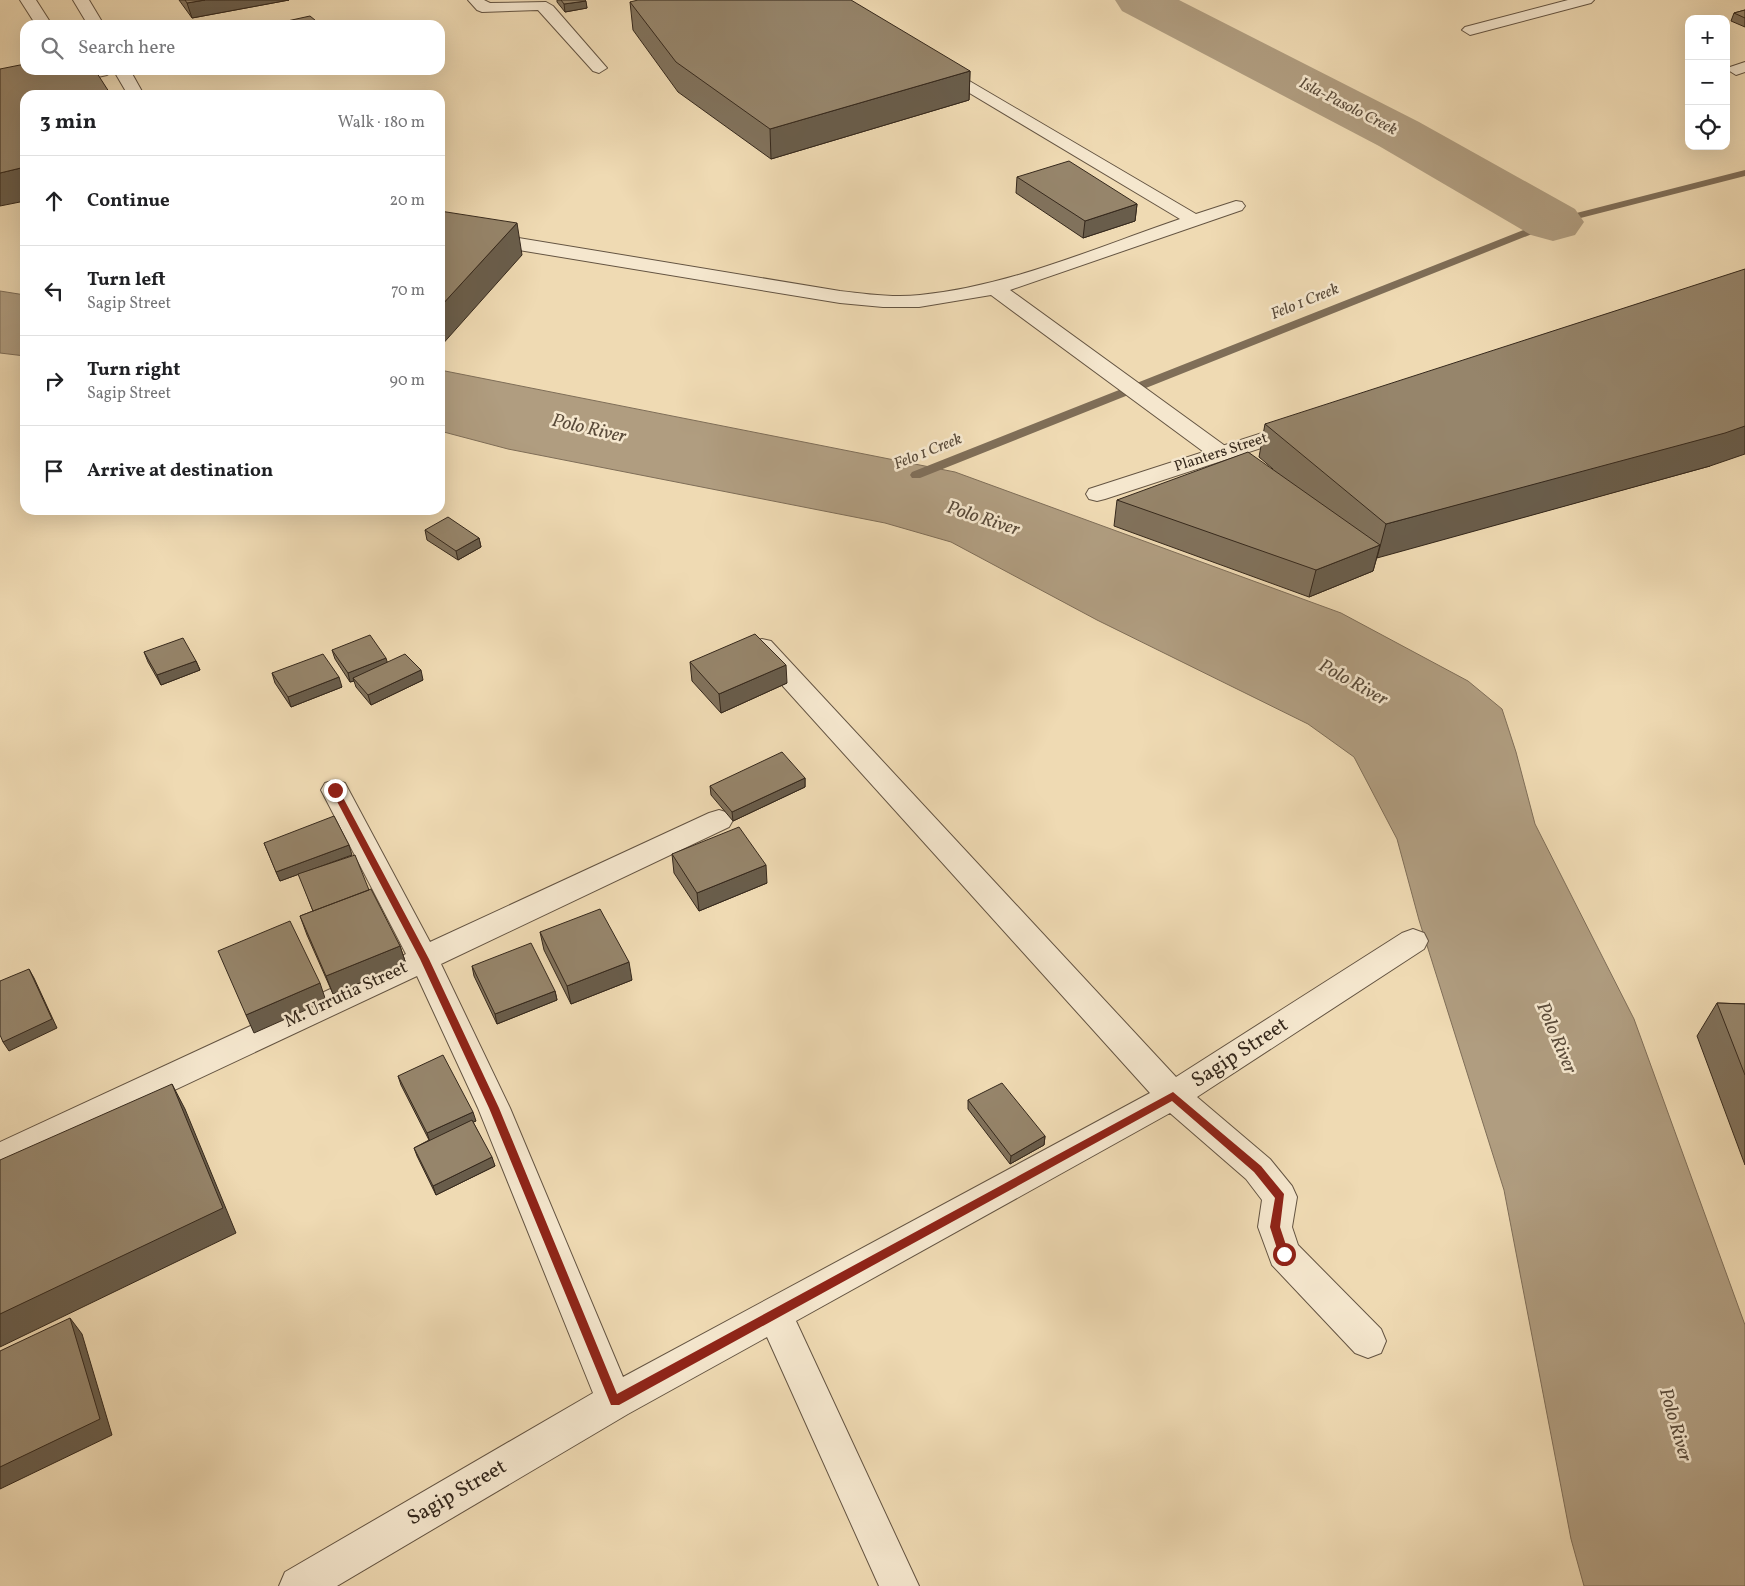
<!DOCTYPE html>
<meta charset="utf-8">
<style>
:root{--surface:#fff;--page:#f2f2f2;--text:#202124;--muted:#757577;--line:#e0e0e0}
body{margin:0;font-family:Vollkorn,serif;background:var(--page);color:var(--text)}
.controls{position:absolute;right:15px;top:15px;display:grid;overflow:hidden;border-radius:10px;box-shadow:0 5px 20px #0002}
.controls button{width:45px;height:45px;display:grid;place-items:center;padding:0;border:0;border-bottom:1px solid var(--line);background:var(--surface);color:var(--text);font:25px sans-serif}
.stop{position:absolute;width:15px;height:15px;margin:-11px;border:4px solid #8f2418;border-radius:50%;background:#fff}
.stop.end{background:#8f2418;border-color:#fff;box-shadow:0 1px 5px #0008}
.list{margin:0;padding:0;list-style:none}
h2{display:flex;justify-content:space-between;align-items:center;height:65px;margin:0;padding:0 20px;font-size:21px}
h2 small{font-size:16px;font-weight:400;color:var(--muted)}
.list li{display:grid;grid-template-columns:32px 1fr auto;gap:15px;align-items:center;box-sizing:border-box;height:90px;padding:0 20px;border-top:1px solid var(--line)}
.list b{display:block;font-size:19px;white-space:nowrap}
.list p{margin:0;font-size:16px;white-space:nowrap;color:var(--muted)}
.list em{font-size:16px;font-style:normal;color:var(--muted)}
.icon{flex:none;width:28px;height:28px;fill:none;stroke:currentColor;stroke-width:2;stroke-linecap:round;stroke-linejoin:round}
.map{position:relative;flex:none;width:1745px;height:1586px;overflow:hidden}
.search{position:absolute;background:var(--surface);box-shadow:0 5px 20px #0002;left:20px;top:20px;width:425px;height:55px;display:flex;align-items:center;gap:12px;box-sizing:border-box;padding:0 18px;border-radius:15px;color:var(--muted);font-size:19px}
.panel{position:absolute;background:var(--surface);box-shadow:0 5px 20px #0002;left:20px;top:90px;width:425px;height:425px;border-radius:15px}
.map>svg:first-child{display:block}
.water{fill:#b09d80;stroke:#7f6e58}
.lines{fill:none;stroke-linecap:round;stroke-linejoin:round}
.stream{fill:#7f6e58;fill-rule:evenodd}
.river{fill:#b09d80;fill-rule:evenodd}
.lane-casing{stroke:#645442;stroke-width:2}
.street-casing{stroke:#645442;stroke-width:2}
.lane{fill:#f5e7ce;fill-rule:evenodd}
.street{fill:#f5e7ce;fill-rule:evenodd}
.wall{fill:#81725c;stroke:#35281c}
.shaded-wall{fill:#695d4b;stroke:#35281c}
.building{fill:#96856b;stroke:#35281c}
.route{fill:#8f2418}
.labels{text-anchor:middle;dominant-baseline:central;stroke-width:5;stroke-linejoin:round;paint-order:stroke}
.far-street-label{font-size:15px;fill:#35281c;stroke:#f5e7ce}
.far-water-label{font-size:16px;font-style:italic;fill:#5a4b3a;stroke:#f5e7ce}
.street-label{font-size:18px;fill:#35281c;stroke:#f5e7ce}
.water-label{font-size:19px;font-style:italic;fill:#5a4b3a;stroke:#f5e7ce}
.near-street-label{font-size:21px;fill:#35281c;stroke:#f5e7ce}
</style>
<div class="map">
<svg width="1745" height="1586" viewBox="0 0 1745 1586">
<rect width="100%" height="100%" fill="#efdab3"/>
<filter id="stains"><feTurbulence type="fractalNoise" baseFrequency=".004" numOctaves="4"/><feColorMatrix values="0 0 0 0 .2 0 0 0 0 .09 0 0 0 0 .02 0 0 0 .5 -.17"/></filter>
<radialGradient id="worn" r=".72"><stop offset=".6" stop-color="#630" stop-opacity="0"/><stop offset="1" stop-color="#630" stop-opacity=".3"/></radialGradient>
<!-- water -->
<path class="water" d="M0 291 25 295V356L0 353Z
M440 370 955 472 1341 613 1468 681 1502 709 1516 752 1535 824 1634 1019 1745 1325V1586H1584L1571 1539 1504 1190 1419 920 1397 839 1354 757 1308 724 1097 620 951 542 885 523 508 449 440 431Z"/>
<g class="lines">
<!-- stream -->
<path class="stream" d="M1745 170V176L1557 224 920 478H912L910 475 912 472 1549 220Z"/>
<!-- river -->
<path class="river" d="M1115 0H1179L1419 122 1575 209 1584 222 1575 235 1553 241 1531 235 1379 146 1122 11Z"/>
<defs>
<path id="lane" d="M20 0H36L52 25H36Z
M73 0H89L104 25H88Z
M937 62 1196 214 1236 201 1242 202 1245 206 1242 210 1010 290 1228 448 1231 453 1228 458 1220 460 1212 458 991 295 919 307H883L840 303 440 237V225L840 291C866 294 894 298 920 295 1010 286 1095 248 1180 219L931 70 929 67 931 64Z
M1745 62V72L1736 75 1728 70 1730 67Z
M84 70H130L144 95H128L114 71 107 75 0 98V88Z"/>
<path id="street" d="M468 0H484L490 3 546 2 553 6 607 68 599 73 593 71 538 10 482 12 477 10Z
M1568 0H1594L1591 3 1470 35 1462 30 1465 27Z
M1299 421 1307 423 1310 428 1307 433 1105 499 1097 501 1089 499 1086 494 1089 489Z
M762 639 771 641 1176 1077 1402 933 1413 929 1424 933 1428 941 1424 949 1197 1097 1270 1159 1292 1186 1297 1197 1292 1227 1298 1245 1381 1329 1386 1341 1381 1353 1368 1358 1355 1353 1272 1265 1258 1227 1262 1200 1246 1179 1170 1113 796 1321 919 1586H879L767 1337 628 1414 337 1586H279L285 1572 593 1393 478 1108 417 976 0 1172V1142L406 954 321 790 325 783 335 780 345 783 430 942 709 813 719 810 729 813 733 820 729 827 441 964 510 1108 623 1377 1150 1093 753 653 749 647 753 641Z"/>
</defs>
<!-- lane casing -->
<use href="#lane" class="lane-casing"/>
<!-- street casing -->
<use href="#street" class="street-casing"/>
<!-- lane -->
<use href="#lane" class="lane"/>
<!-- street -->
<use href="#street" class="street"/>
</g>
<!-- wall -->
<path class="wall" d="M179 0H289L192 18Z
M557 0H585L587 8 565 12 557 2Z
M630 2 970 71 969 100 771 159 678 92 633 30Z
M1745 10V27L1731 21 1734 13Z
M1017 177 1137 204 1135 221 1083 238 1016 193Z
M1265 424 1710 466 1377 557 1373 571 1309 597 1114 526 1117 500 1273 469 1259 457Z
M425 530 479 538 481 547 458 560 427 540Z
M332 650 387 662 423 680 371 705 356 687 354 681 350 682 335 659Z
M144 652 196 661 200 670 161 685 148 662Z
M690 662 787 683 721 713 692 681Z
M272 673 342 687 291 707 275 683Z
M805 778V787L733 821 711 795 710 786Z
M264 843 352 855 321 866 369 890 400 946 406 964 333 994 307 935 300 916 313 911 299 874 280 881Z
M672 854 767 883 699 911 674 873Z
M540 932 632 980 571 1004 544 950Z
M472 966 555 991 557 1000 497 1024 474 976Z
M1717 1003 1745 1004V1165L1697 1036Z
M398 1076 476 1121 473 1122 495 1166 436 1195 417 1156 414 1148 429 1140 401 1085Z
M968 1100 1045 1136 1044 1145 1010 1164 968 1109Z"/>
<!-- shaded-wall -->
<path class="shaded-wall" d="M205 0H289L192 18 187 3Z
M586 1 587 8 565 12 564 4Z
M970 71 969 100 771 159 770 129Z
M25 167V201L0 206V173Z
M1137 204 1135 221 1083 238 1085 221Z
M517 223 522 255 440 347V307Z
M1745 426V454L1710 466 1377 558 1386 524Z
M479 538 481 547 458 560 456 551Z
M1380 545 1373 571 1309 597 1316 570Z
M386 658 389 668 353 678 354 681 350 682 348 673Z
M196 661 200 670 161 685 157 675Z
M786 665 787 683 721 713 719 694Z
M421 670 423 680 371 705 368 695Z
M339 677 342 687 291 707 288 697Z
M805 778V787L733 821 732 812Z
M349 845 352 855 280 881 276 872Z
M766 865 767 883 699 911 697 893Z
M400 946 406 964 333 994 326 976Z
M629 962 632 980 571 1004 567 986Z
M29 969 34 978 57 1028 9 1051 3 1042Z
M320 983 326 1001 254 1033 246 1015Z
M555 991 557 1000 497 1024 495 1014Z
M172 1084 185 1109 236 1233 0 1347V1314Z
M473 1112 476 1121 430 1142 427 1133Z
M1045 1136 1044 1145 1010 1164 1011 1156Z
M492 1157 495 1166 436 1195 433 1186Z
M70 1318 82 1334 112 1435 0 1489V1467Z"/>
<!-- building -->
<path class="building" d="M185 0H205L187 3Z
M561 0H585L586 1 564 4Z
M638 0H851L970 71 770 129 676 62 630 2Z
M1745 10V18L1734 13Z
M310 16 321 25H269Z
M25 64V70H95L111 95H25V167L0 173V69Z
M1069 161 1137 204 1085 221 1017 177Z
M440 211 517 223 440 307Z
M1745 269V426L1725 433 1386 524 1265 424Z
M1248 452 1380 545 1316 570 1117 500Z
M448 517 479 538 456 551 425 530Z
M755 634 786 665 719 694 690 662Z
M370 635 386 658 348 673 332 650Z
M183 638 196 661 157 675 144 652Z
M323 654 339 677 288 697 272 673Z
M405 654 421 670 368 695 353 678Z
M782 752 805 778 732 812 710 786Z
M334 816 349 845 276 872 264 843Z
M739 827 766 865 697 893 672 854Z
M355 855 369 890 313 911 298 874Z
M371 889 400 946 326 976 300 916Z
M600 909 629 962 567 986 540 932Z
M290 921 320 983 246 1015 218 951Z
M531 943 555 991 495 1014 472 966Z
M29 969 52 1019 3 1042 0 1035V981Z
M1717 1003 1745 1004V1075Z
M443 1055 473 1112 427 1133 398 1076Z
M1002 1083 1045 1136 1011 1156 968 1100Z
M172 1084 223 1208 0 1314V1160Z
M472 1120 492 1157 433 1186 414 1148Z
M70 1318 100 1419 0 1467V1351Z"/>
<!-- route -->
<path class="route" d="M335 787 339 790 429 959 499 1108 617 1394 1173 1092 1261 1166 1284 1194 1280 1227 1289 1254 1287 1258H1280L1270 1227 1275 1198 1254 1172 1172 1101 619 1405H611L489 1108 420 959 331 790Z"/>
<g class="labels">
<!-- far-street labels -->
<g class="far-street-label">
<text transform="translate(1221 453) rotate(-18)">Planters Street</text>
</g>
<!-- far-water labels -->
<g class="far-water-label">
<text transform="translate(1348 107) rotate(27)">Isla-Pasolo Creek</text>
<text transform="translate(1305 302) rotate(-22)">Felo 1 Creek</text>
<text transform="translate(928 452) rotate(-22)">Felo 1 Creek</text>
</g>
<!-- street labels -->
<g class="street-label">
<text transform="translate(346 995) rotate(-25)">M. Urrutia Street</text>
</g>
<!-- water labels -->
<g class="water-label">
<text transform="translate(589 429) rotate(13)">Polo River</text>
<text transform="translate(983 519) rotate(18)">Polo River</text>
<text transform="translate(1353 683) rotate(29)">Polo River</text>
<text transform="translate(1556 1038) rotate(67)">Polo River</text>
<text transform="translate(1675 1425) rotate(74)">Polo River</text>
</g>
<!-- near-street labels -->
<g class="near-street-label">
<text transform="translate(1240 1053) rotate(-33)">Sagip Street</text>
<text transform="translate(457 1493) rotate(-30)">Sagip Street</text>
</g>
</g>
<rect width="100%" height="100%" filter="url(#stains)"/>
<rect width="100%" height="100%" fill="url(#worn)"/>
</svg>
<div class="controls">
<button>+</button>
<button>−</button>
<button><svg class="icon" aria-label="locate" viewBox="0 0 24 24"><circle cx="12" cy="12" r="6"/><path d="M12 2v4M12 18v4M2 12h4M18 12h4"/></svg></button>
</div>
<div class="stop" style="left:1284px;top:1254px"></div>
<div class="stop end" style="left:335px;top:790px"></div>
<div class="search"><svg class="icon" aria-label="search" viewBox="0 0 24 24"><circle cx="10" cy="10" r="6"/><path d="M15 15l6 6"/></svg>Search here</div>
<section class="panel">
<h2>3 min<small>Walk · 180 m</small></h2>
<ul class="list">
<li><svg class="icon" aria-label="ahead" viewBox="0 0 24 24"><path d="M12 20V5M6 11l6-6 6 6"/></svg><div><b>Continue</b></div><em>20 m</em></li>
<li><svg class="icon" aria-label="left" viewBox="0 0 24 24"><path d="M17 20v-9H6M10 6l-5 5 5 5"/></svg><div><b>Turn left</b><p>Sagip Street</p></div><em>70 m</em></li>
<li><svg class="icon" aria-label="right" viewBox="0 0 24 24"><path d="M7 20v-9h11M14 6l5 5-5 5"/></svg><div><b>Turn right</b><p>Sagip Street</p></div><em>90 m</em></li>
<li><svg class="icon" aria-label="arrive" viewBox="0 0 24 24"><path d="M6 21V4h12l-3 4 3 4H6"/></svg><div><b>Arrive at destination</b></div></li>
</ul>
</section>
</div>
